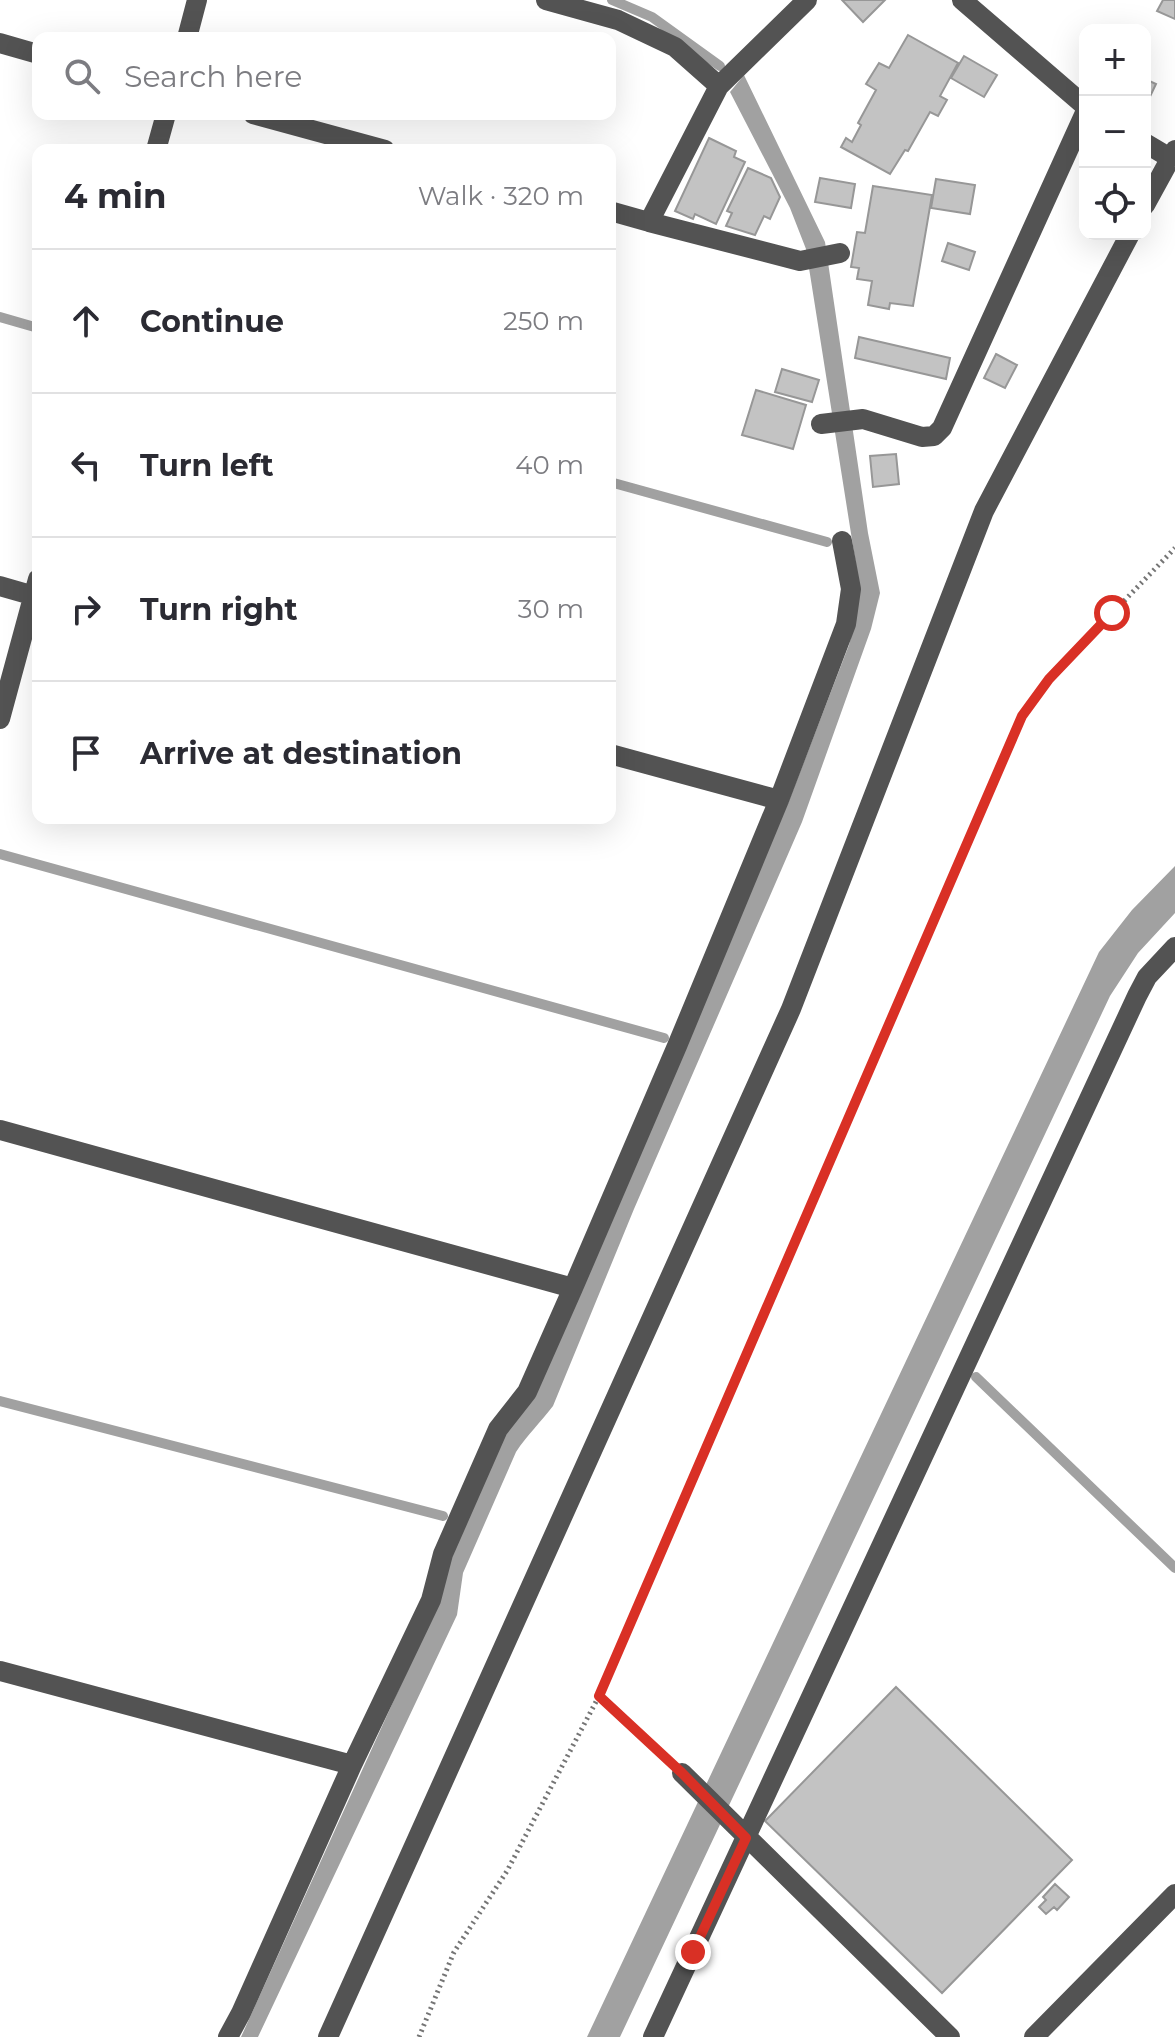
<!DOCTYPE html>
<meta charset="utf-8">
<style>
:root{--surface:#fff;--page:#f2f2f3;--text:#2b2b33;--muted:#7c7c81;--line:#e1e1e2}
body{margin:0;font-family:Montserrat,sans-serif;background:var(--page);color:var(--text)}
.controls{position:absolute;right:24px;top:24px;display:grid;overflow:hidden;border-radius:16px;box-shadow:0 8px 32px #0002}
.controls button{width:72px;height:72px;display:grid;place-items:center;padding:0;border:0;border-bottom:2px solid var(--line);background:var(--surface);color:var(--text);font:40px sans-serif}
.stop{position:absolute;width:24px;height:24px;margin:-18px;border:6px solid #d93025;border-radius:50%;background:#fff}
.stop.end{background:#d93025;border-color:#fff;box-shadow:0 2px 8px #0008}
.list{margin:0;padding:0;list-style:none}
h2{display:flex;justify-content:space-between;align-items:center;height:104px;margin:0;padding:0 32px;font-size:34px}
h2 small{font-size:26px;font-weight:400;color:var(--muted)}
.list li{display:grid;grid-template-columns:52px 1fr auto;gap:24px;align-items:center;box-sizing:border-box;height:144px;padding:0 32px;border-top:2px solid var(--line)}
.list b{display:block;font-size:30px;white-space:nowrap}
.list em{font-size:26px;font-style:normal;color:var(--muted)}
.icon{flex:none;width:44px;height:44px;fill:none;stroke:currentColor;stroke-width:2;stroke-linecap:round;stroke-linejoin:round}
.map{position:relative;flex:none;width:1175px;height:2037px;overflow:hidden}
.search{position:absolute;background:var(--surface);box-shadow:0 8px 32px #0002;left:32px;top:32px;width:584px;height:88px;display:flex;align-items:center;gap:20px;box-sizing:border-box;padding:0 28px;border-radius:16px;color:var(--muted);font-size:30px}
.panel{position:absolute;background:var(--surface);box-shadow:0 8px 32px #0002;left:32px;top:144px;width:584px;height:680px;border-radius:16px}
.map>svg:first-child{display:block}
.water{fill:#a1a1a1}
.lines{fill:none;stroke-linecap:round;stroke-linejoin:round}
.stream{stroke:#a1a1a1;stroke-width:10}
.building{fill:#c3c3c3;stroke:#979797;stroke-width:2}
.path{stroke:#757575;stroke-width:5;stroke-dasharray:2 4;stroke-linecap:butt}
.minor{stroke:#535353;stroke-width:20}
.route{stroke:#d93025;stroke-width:10}
</style>
<div class="map">
<svg width="1175" height="2037" viewBox="0 0 1175 2037">
<rect width="100%" height="100%" fill="#fff"/>
<!-- water -->
<path class="water" d="M744 75 825 242 868 533 880 593 871 629 802 822 634 1209 553 1406C541 1422 527 1435 516 1452L463 1573 457 1615 258 2037H241L438 1603 451 1553 788 803 849 645 856 618 859 584 806 249 790 208 730 92Z
M1175 866V913L1138 953 1110 996 620 2037H587L1099 952 1132 910Z"/>
<g class="lines">
<!-- stream -->
<path class="stream" d="M612 0 652 17 720 66
M0 317 38 328
M610 482 827 542
M0 854 664 1038
M976 1377 1175 1568
M0 1401 443 1516"/>
</g>
<!-- building -->
<path class="building" d="M842 0H885L863 22Z
M1163 0H1175V19L1157 11Z
M908 35 958 63 940 96 947 100 938 116 930 112 908 151 905 150 890 174 841 147 846 138 852 142 861 125 858 123 876 90 866 84 879 63 889 68Z
M964 56 997 75 984 97 951 78Z
M1145 79 1156 84 1145 107Z
M709 138 736 151 734 157 745 162 716 224 695 214 693 219 675 211Z
M748 168 771 178 780 197 770 219 764 216 755 235 726 226 732 213 727 211Z
M820 178 855 184 851 208 815 202Z
M936 179 975 185 970 214 931 208Z
M873 186 932 195 913 306 890 303 889 309 868 305 872 281 857 279 859 268 851 267 857 232 865 233Z
M948 243 975 252 969 270 942 261Z
M859 337 950 358 946 379 855 358Z
M996 354 1017 365 1005 388 984 378Z
M782 369 819 380 812 402 775 392Z
M756 390 806 405 793 449 742 435Z
M896 454 899 484 873 487 870 456Z
M896 1687 1072 1860 942 1993 765 1821Z
M1055 1884 1069 1897 1057 1910 1054 1907 1046 1914 1039 1907 1046 1900 1043 1897Z"/>
<g class="lines">
<!-- path -->
<path class="path" d="M599 1696 666 1758
M419 2037 454 1952 507 1871 599 1696 1022 716 1049 679 1175 548"/>
<!-- minor -->
<path class="minor" d="M546 0 618 20 675 47 719 86
M962 0 1085 106
M187 38 197 0
M0 43 38 54
M253 114 385 150
M1145 143 1170 158
M156 150 166 114
M1145 205 1175 150
M610 211 649 222 719 86 807 0
M649 222 800 261 840 253
M821 424 863 419 922 437 934 436 942 428 1085 113
M0 586 38 597
M0 719 38 579
M610 754 779 800
M0 1130 573 1288
M0 1671 352 1765
M682 1773 950 2037
M228 2037 241 2013 352 1765 431 1600 443 1554 498 1429 527 1392 573 1288 677 1046 779 800 846 624 851 589 842 541
M328 2037 791 1009 984 511 1130 234
M653 2037 1137 996 1147 977 1175 947
M1034 2037 1175 1894"/>
</g>
<g class="lines">
<!-- route -->
<path class="route" d="M693 1952 746 1838 682 1773 599 1696 1022 716 1049 679 1112 613"/>
</g>
</svg>
<div class="controls">
<button>+</button>
<button>−</button>
<button><svg class="icon" aria-label="locate" viewBox="0 0 24 24"><circle cx="12" cy="12" r="6"/><path d="M12 2v4M12 18v4M2 12h4M18 12h4"/></svg></button>
</div>
<div class="stop" style="left:1112px;top:613px"></div>
<div class="stop end" style="left:693px;top:1952px"></div>
<div class="search"><svg class="icon" aria-label="search" viewBox="0 0 24 24"><circle cx="10" cy="10" r="6"/><path d="M15 15l6 6"/></svg>Search here</div>
<section class="panel">
<h2>4 min<small>Walk · 320 m</small></h2>
<ul class="list">
<li><svg class="icon" aria-label="ahead" viewBox="0 0 24 24"><path d="M12 20V5M6 11l6-6 6 6"/></svg><div><b>Continue</b></div><em>250 m</em></li>
<li><svg class="icon" aria-label="left" viewBox="0 0 24 24"><path d="M17 20v-9H6M10 6l-5 5 5 5"/></svg><div><b>Turn left</b></div><em>40 m</em></li>
<li><svg class="icon" aria-label="right" viewBox="0 0 24 24"><path d="M7 20v-9h11M14 6l5 5-5 5"/></svg><div><b>Turn right</b></div><em>30 m</em></li>
<li><svg class="icon" aria-label="arrive" viewBox="0 0 24 24"><path d="M6 21V4h12l-3 4 3 4H6"/></svg><div><b>Arrive at destination</b></div></li>
</ul>
</section>
</div>
